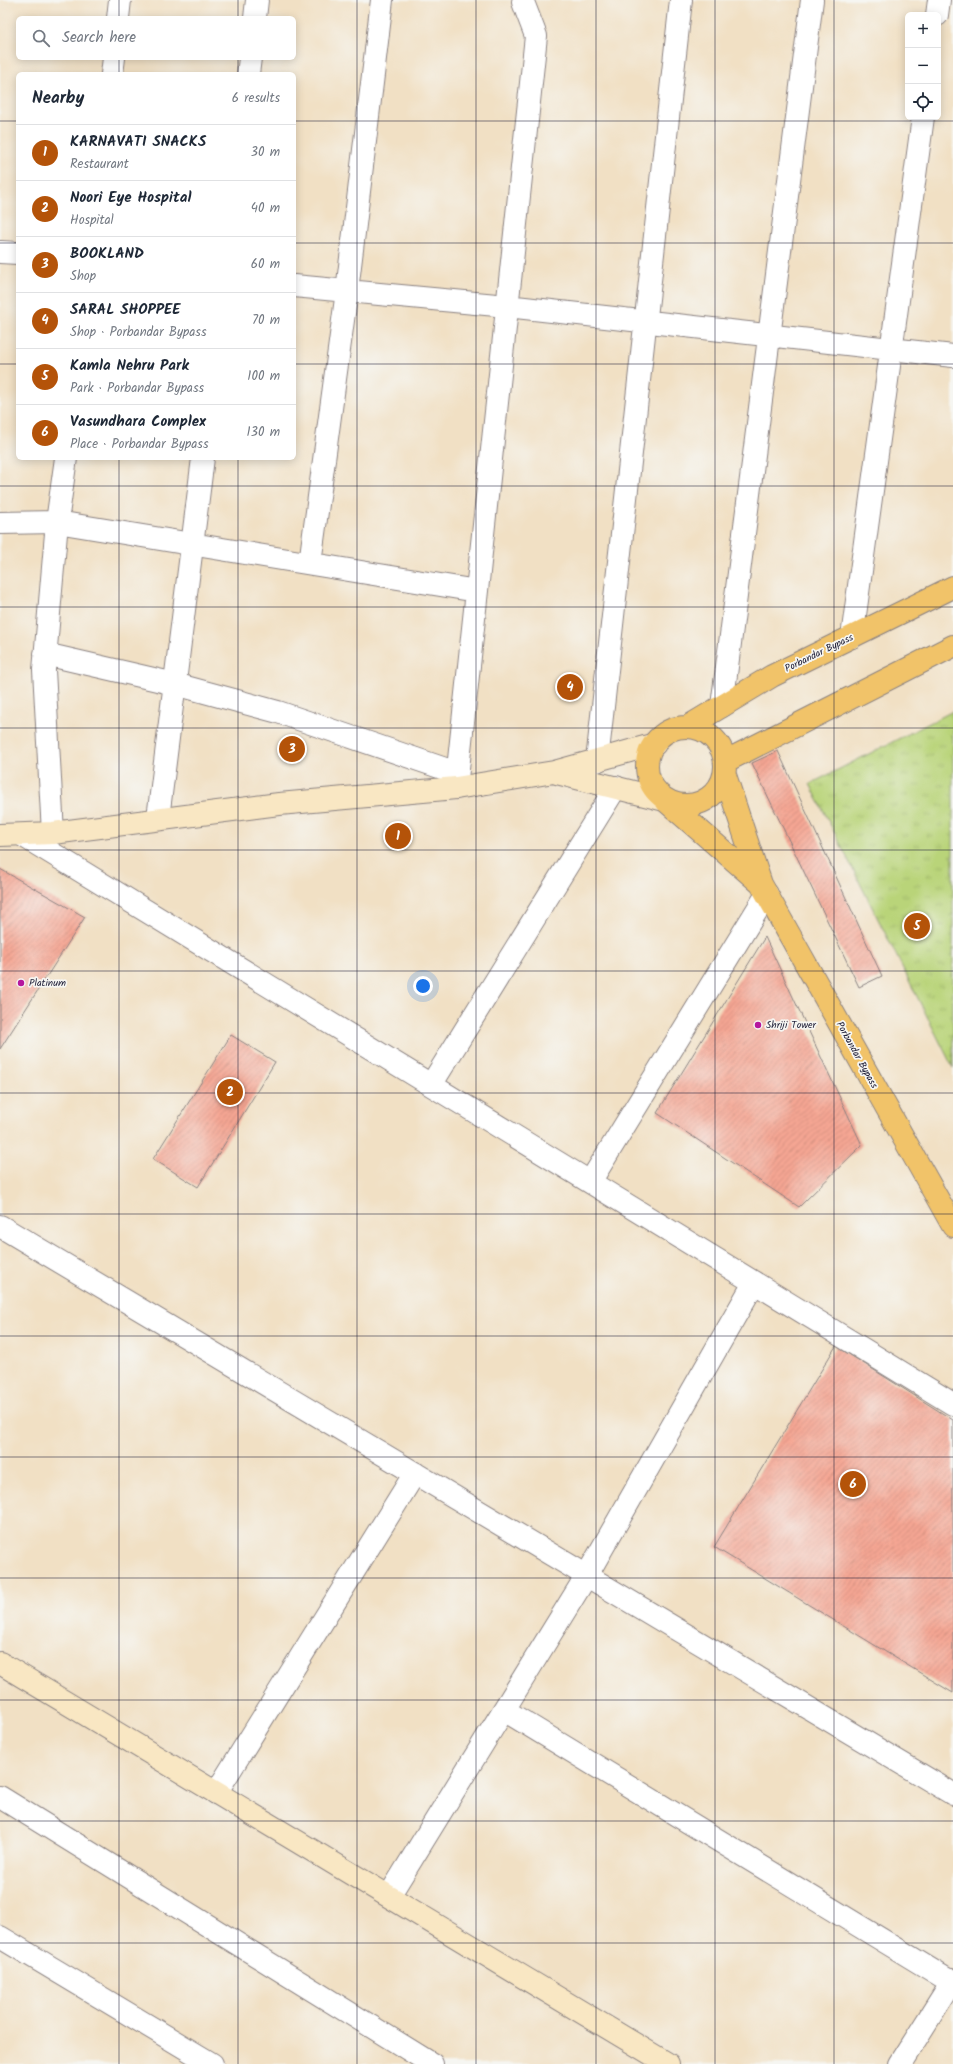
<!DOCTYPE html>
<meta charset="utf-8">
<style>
:root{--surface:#fff;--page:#f6f6f7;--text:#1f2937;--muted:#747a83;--line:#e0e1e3;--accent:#b45309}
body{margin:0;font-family:Kalam,sans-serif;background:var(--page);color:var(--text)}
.controls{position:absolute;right:12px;top:12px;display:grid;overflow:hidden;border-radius:6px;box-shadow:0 2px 10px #0003}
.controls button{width:36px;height:36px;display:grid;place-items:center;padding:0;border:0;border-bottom:1px solid var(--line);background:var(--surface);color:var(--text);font:20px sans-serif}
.you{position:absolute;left:423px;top:986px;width:14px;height:14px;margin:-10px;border:3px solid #fff;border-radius:50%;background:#1a73e8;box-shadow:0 0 0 6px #1a73e833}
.badge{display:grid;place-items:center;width:26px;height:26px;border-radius:50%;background:var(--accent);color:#fff;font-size:13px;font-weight:700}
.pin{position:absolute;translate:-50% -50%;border:2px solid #fff;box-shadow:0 1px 4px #0006}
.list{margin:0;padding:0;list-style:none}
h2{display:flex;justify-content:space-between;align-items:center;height:52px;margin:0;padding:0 16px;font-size:17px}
h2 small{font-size:13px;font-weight:400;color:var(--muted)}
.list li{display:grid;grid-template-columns:26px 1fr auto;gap:12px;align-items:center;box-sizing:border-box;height:56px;padding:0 16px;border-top:1px solid var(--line)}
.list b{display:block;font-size:15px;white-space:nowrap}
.list p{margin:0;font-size:13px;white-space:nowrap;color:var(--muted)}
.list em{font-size:13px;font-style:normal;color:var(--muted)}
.icon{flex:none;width:22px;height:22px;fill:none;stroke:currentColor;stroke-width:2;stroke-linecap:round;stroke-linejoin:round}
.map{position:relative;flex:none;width:953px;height:2064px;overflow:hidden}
.search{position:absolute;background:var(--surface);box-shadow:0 2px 10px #0003;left:16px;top:16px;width:280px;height:44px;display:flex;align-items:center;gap:10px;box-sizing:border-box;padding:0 14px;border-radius:6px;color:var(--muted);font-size:15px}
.panel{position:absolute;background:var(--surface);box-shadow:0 2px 10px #0003;left:16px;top:72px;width:280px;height:388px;border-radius:6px}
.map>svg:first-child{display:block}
.grass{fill:url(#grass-tufts);stroke:#6e7b5a}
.building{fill:url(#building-hatch)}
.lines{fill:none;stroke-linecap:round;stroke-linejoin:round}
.minor-casing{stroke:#8a8180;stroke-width:24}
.tertiary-casing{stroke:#8a8180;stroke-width:24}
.secondary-casing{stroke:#8a8180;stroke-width:24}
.primary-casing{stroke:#8a8180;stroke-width:24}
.minor{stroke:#fff;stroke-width:22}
.tertiary{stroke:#fff;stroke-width:22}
.secondary{stroke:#f9e7c3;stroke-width:22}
.primary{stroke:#f1c369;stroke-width:22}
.grid{fill:none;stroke:#22223b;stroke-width:1;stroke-opacity:0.55}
.poi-dot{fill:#b5179e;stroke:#f6f6f2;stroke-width:1.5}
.labels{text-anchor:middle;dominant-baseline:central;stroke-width:3.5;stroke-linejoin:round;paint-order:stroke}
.street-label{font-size:10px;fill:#22223b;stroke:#f6f6f2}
.poi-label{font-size:10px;fill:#22223b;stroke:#f6f6f2;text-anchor:start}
</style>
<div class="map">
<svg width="953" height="2064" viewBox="0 0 953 2064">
<defs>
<pattern id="grass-tufts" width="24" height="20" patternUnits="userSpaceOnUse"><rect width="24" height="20" fill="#b9d479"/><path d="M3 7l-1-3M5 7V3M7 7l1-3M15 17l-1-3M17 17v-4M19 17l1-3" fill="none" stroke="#9fb66a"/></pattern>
<pattern id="building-hatch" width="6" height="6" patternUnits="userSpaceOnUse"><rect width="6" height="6" fill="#f5a693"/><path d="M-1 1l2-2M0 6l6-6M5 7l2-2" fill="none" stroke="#c68779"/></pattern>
</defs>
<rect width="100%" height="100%" fill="#f6f6f2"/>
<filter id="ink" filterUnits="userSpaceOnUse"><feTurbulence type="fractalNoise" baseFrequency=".025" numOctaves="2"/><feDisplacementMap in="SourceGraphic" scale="8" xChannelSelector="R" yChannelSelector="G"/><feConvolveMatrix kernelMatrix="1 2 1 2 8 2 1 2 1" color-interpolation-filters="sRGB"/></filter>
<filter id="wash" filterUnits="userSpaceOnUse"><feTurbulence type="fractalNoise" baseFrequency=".012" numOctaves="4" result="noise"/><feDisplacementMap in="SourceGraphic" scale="16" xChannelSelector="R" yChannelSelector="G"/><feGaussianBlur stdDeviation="0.9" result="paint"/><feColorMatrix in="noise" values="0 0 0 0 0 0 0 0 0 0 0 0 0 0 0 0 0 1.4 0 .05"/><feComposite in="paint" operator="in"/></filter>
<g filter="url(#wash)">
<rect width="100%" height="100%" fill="#f1e0c4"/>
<!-- grass -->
<path class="grass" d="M953 711V1068L810 784Z"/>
<g id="blocks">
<!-- building -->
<path class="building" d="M778 751 882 976 859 987 752 763Z
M0 869 85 917 0 1049Z
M765 937 862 1145 799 1207 657 1113Z
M231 1035 275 1062 198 1187 153 1159Z
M836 1346 953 1420V1693L714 1547Z"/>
</g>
</g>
<g filter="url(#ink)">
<use href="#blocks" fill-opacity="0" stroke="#8a8180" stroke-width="1"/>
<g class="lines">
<defs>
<path id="minor" d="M937 15 939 0
M118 18 120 0
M255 18 257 0
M112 74 114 58
M248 74 250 58
M0 252 18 253
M294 286 507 306 953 356
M0 523 57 522 477 591
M310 563 347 291 382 0
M852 637 923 117
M45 654 175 684 278 712 457 773
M722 706 812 0
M597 761 681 0
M456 788 536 36 523 2
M158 818 203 458
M53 833 44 670 57 522 66 458
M0 1226 953 1794
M504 1710 953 1983
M216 1793 415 1473
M0 1797 432 2064
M389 1896 587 1575 754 1283
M0 1937 212 2064
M900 2064 953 1980"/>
<path id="tertiary" d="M22 835 953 1404
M431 1085 616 787
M590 1182 767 894"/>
<path id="secondary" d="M557 773 665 800
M0 835 53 833 279 804 456 788 554 772 655 744
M0 1663 668 2064"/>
<path id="primary" d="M689 726 772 676 953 587
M647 766a39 39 0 1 1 78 0a39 39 0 1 1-78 0Z
M726 761 953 646
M725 775 761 884 953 1226
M667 802 760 883"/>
</defs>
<!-- minor casing -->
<use href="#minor" class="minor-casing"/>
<!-- tertiary casing -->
<use href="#tertiary" class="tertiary-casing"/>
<!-- secondary casing -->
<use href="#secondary" class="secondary-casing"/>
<!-- primary casing -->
<use href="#primary" class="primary-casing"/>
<!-- minor -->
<use href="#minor" class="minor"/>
<!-- tertiary -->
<use href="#tertiary" class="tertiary"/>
<!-- secondary -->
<use href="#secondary" class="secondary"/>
<!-- primary -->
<use href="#primary" class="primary"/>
</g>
</g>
<!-- grid -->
<path class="grid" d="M119 0V18M238 0V18M357 0V2064M476 0V2064M596 0V2064M715 0V2064M834 0V2064M119 58V74M238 58V74M0 121H18M294 121H953M0 243H18M294 243H953M0 364H18M294 364H953M119 458V2064M238 458V2064M0 486H953M0 607H953M0 728H953M0 850H953M0 971H953M0 1093H953M0 1214H953M0 1336H953M0 1457H953M0 1578H953M0 1700H953M0 1821H953M0 1943H953"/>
<!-- markers -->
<g class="poi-dot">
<circle cx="21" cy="983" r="4"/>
<circle cx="758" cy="1025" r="4"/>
</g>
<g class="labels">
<!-- street labels -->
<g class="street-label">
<text transform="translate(819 653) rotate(-26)">Porbandar Bypass</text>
<text transform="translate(857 1055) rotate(61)">Porbandar Bypass</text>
</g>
<!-- poi labels -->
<g class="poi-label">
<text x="29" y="983">Platinum</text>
<text x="766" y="1025">Shriji Tower</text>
</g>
</g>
</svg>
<div class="controls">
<button>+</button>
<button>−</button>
<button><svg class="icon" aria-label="locate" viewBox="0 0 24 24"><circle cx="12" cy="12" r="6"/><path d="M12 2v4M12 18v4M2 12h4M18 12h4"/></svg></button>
</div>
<div class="you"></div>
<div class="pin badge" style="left:398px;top:836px">1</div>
<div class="pin badge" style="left:230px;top:1092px">2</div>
<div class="pin badge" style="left:292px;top:749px">3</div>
<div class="pin badge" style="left:570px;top:687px">4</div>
<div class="pin badge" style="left:917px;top:926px">5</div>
<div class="pin badge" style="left:853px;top:1484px">6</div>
<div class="search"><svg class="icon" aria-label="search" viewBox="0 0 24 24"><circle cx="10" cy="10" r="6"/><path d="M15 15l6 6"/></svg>Search here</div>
<section class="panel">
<h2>Nearby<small>6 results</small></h2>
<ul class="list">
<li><span class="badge">1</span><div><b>KARNAVATI SNACKS</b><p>Restaurant</p></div><em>30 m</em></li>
<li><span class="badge">2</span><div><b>Noori Eye Hospital</b><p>Hospital</p></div><em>40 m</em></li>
<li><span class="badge">3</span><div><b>BOOKLAND</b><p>Shop</p></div><em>60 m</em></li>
<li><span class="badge">4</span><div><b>SARAL SHOPPEE</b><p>Shop · Porbandar Bypass</p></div><em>70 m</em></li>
<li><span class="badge">5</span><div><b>Kamla Nehru Park</b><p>Park · Porbandar Bypass</p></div><em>100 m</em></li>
<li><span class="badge">6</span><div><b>Vasundhara Complex</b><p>Place · Porbandar Bypass</p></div><em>130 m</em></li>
</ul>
</section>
</div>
